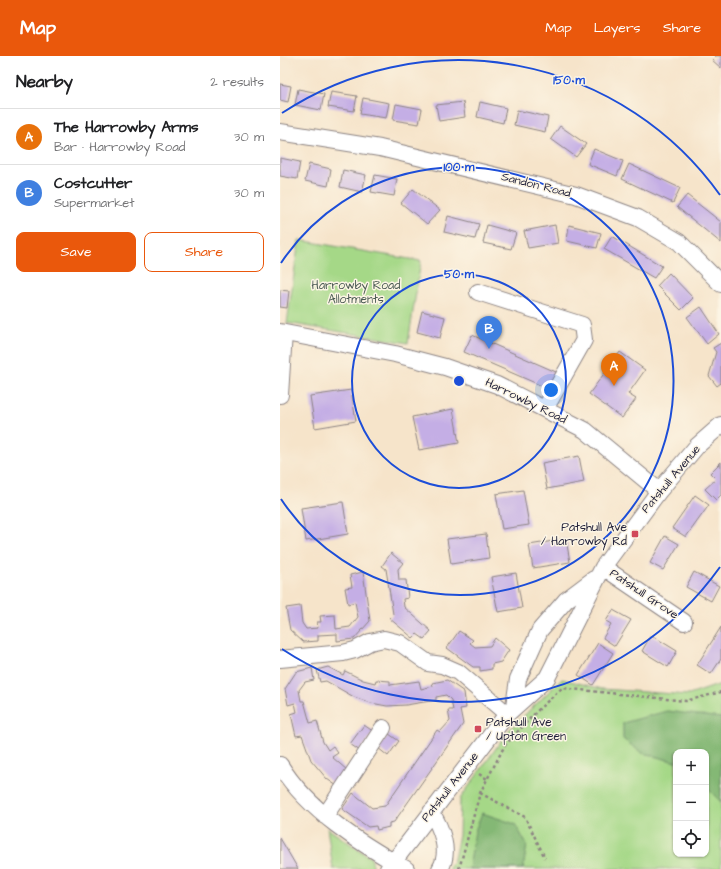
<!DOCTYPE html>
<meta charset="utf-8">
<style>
:root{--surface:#fff;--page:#f2f2f2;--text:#202124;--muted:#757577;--line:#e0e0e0;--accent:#ea580c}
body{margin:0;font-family:"Architects Daughter",sans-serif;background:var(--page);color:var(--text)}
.controls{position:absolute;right:12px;bottom:12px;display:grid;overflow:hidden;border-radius:8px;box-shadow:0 1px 3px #0004}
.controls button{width:36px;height:36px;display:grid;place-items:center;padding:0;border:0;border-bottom:1px solid var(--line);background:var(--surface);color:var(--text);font:20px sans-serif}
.you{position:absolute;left:271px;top:334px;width:14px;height:14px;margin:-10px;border:3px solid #fff;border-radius:50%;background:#1a73e8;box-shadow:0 0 0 6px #1a73e833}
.badge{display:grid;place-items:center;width:26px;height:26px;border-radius:50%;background:var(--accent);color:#fff;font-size:13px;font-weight:700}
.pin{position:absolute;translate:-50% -33px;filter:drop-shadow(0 1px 2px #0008)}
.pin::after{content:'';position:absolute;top:21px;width:14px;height:12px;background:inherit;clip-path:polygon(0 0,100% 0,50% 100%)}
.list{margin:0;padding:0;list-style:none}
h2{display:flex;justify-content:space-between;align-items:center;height:52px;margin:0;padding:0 16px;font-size:17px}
h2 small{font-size:13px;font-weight:400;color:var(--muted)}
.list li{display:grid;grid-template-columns:26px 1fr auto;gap:12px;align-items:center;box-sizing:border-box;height:56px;padding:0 16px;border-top:1px solid var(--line)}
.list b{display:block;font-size:15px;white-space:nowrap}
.list p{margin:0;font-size:13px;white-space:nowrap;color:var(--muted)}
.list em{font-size:13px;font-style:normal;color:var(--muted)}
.actions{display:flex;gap:8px;padding:12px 16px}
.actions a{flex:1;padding:9px 0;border:1px solid var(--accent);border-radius:8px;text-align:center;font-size:14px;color:var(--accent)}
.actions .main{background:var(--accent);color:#fff}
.icon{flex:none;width:22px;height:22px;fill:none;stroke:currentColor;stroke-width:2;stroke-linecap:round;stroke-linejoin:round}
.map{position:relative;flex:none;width:441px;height:813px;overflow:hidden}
header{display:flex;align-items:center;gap:24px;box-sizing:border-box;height:56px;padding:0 20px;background:var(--accent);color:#fff}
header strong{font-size:19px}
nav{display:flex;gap:22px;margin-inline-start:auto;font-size:14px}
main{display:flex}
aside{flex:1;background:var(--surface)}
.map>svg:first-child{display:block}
.green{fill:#a5d887;stroke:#647d61;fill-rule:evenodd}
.forest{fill:#84b874;stroke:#536d58}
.building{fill:#c4aee5}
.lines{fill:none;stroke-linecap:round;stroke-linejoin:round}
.minor-casing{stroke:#8c8382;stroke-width:18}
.path{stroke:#8c8382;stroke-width:2.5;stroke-dasharray:3 3;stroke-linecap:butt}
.minor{stroke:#fff;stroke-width:16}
.ring{fill:none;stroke:#1d4ed8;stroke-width:2}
.poi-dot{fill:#d1495b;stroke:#fcf5e5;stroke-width:1.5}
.labels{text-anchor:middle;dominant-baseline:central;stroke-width:3;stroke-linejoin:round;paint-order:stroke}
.street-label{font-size:12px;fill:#22223b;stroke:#fcf5e5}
.park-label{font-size:12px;fill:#495952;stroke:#fcf5e5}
.poi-label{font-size:12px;fill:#22223b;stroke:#fcf5e5;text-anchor:end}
.centre{fill:#1d4ed8;stroke:#fcf5e5;stroke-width:2}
.ring-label{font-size:12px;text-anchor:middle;font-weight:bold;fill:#1d4ed8;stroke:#fcf5e5;stroke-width:3;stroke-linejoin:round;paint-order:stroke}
</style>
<header>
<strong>Map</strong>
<nav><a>Map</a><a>Layers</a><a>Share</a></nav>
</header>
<main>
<aside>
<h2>Nearby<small>2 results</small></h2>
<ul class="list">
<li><span class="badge" style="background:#e8710a">A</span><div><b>The Harrowby Arms</b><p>Bar · Harrowby Road</p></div><em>30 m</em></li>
<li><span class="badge" style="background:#3f7fe0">B</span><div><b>Costcutter</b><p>Supermarket</p></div><em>30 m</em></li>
</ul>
<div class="actions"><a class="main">Save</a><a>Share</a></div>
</aside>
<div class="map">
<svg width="441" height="813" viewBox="0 0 441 813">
<rect width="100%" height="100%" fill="#fcf5e5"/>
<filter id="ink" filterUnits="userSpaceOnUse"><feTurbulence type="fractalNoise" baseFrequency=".025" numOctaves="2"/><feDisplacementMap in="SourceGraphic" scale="8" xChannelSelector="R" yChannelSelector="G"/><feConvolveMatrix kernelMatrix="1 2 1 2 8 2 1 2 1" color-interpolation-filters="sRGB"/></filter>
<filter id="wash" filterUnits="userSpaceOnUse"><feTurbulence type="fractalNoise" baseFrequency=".012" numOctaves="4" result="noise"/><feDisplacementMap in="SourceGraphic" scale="16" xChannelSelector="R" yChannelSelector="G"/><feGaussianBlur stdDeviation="0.9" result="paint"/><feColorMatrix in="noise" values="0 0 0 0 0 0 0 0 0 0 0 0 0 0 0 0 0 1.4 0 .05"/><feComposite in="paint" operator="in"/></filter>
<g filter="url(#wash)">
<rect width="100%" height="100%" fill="#f6e4ca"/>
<!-- green -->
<path class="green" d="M19 184 141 205 128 287 7 267Z
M282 623 322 633 409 639 441 628V813H167L173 807 179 779 180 743 228 675ZM396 696H426V798H396Z
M47 772 91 802 94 813H53Z"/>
<!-- forest -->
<path class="forest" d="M387 655 441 662V746L426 731V696H396V706L362 697 343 683V667Z
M202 757 235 768 247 789 243 813H189L195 775Z"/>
<g id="blocks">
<!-- building -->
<path class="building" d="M436 0H441V12L432 4Z
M0 28 11 30 8 46 0 44Z
M18 33 44 38 41 54 15 49Z
M51 36 77 40 74 55 48 51Z
M83 42 109 47 106 62 80 58Z
M183 46 185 61 159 65 156 49Z
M200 46 226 52 223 67 197 61Z
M116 48 142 53 139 68 113 64Z
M237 54 268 61 265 76 234 69Z
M280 70 306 88 296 101 271 83Z
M314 93 343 105 337 120 308 108Z
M0 102 20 106 17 123 0 120Z
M29 108 51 113 48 130 25 125Z
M349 108 400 132 393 147 342 123Z
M63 114 86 119 82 136 60 131Z
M95 119 117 123 114 140 91 136Z
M133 133 160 154 147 168 121 147Z
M407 139 441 166V187L397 151Z
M168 160 199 168 195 183 164 176Z
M207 169 236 177 231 193 203 187Z
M275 169 278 187 248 192 244 175Z
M289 169 321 177 317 192 287 185Z
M332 180 382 210 374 222 324 193Z
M389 217 413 242 401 254 377 230Z
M0 234 9 235 7 252 0 251Z
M421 251 439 278 427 288 407 261Z
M142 255 165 261 160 282 137 276Z
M192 279 276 316 269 333 184 296Z
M441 287V327L437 330 429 320 436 296 433 292Z
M340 296 365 314 348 338 356 343 342 362 309 338Z
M71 334 76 365 35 372 30 340Z
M173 353 179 387 139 394 132 361Z
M299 400 304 426 267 433 262 407Z
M441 406V439L436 444 425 433 436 423 430 417Z
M243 434 249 469 222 473 216 438Z
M415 439 429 449 406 481 392 472Z
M63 446 68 478 26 485 21 452Z
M206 478 209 502 171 508 167 483Z
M385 480 399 488 383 514 370 507Z
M286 483 290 506 253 512 249 489Z
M111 497 123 507 118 513 119 524H126L128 542 123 543 124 551 151 575 144 583 137 578 133 582 109 562 113 558 106 513 102 510Z
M83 516 90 565 74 583 57 585V578L38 579V585L23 586 10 574 6 552 20 550 22 567 26 573 38 572 37 566H41L40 560 55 559 56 573 70 571 78 561 75 546 68 548 65 532 72 531 70 519Z
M414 516 439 530 431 545 406 531Z
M236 517 242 552 218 556 211 521Z
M333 554 351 564 335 590 323 582 331 568 326 565Z
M441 571V603L431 618 417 609Z
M179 575 193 584 190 587 195 591 210 590 215 582 229 594 221 606 212 608V613L200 615V611H193L167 592Z
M371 579 397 595 388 611 362 595Z
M318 587 333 597 313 629 298 619Z
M48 611 63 619 65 615 83 624 95 627 96 624 110 625V629L139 625 141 633 153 630 152 627 167 624 184 636 186 652 180 653 183 668 114 766 109 767V771L97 774 96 770 88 771 62 753 73 737 92 752 105 750 157 674 160 676 170 665 168 654H173L171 644 166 639 156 641V644L126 649 107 650 91 647 74 641 46 625 40 626 37 614Z
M32 612 34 624 25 626 19 634 21 645H24L30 667 37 665 43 686 48 694 53 690 58 697 52 701 67 714 57 730 47 723 31 704 22 679 16 680 11 658 17 656 15 647 8 649 5 633 16 616Z
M84 669 94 676 80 695 70 688Z
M109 678 119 685 108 700 98 692Z
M0 782 18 813H0Z"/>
</g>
</g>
<g filter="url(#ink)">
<use href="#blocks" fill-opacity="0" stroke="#8c8382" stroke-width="1"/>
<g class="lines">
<defs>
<path id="minor" d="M0 76 100 92 296 139 358 162 399 186 441 228
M198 236 302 269 304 284 265 353
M0 276 115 298 165 311 217 329 305 374 379 435
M0 339 4 277
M323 511 404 566
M0 603 63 597 75 594 90 586 104 583 120 587 148 607 162 609 178 616 227 658
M234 650 238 623 260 574 286 544 314 523
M0 709C27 754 81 788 126 813
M151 756C161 771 171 796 160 813
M45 760 103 672
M108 813 227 658 267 622 323 511 379 435 417 390 441 369"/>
</defs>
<!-- minor casing -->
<use href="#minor" class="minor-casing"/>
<!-- path -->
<path class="path" d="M199 718 207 723
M200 737 245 761 265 802
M179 813 200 737 225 689 260 652 282 632 406 645 441 636"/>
<!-- minor -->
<use href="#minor" class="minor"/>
</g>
</g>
<!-- distance rings -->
<g class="ring">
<circle cx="179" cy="325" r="107"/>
<path d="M1 207A214 214 0 1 1 1 443"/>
<path d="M440 511A321 321 0 0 1 2 593M2 57A321 321 0 0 1 440 139"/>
</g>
<!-- markers -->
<g class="poi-dot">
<rect x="351" y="474" width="8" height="8" rx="2"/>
<rect x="194" y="669" width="8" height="8" rx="2"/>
</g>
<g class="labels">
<!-- street labels -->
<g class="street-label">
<text transform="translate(256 129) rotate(14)">Sandon Road</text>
<text transform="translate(246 345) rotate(26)">Harrowby Road</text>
<text transform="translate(391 423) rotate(-50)">Patshull Avenue</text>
<text transform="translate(364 538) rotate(34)">Patshull Grove</text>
<text transform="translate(170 731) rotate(-52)">Patshull Avenue</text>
</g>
<!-- park labels -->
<g class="park-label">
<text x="76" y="229">Harrowby Road<tspan x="76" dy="14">Allotments</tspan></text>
</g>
<!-- poi labels -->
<g class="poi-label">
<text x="347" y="471">Patshull Ave<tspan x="347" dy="14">/ Harrowby Rd</tspan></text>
<text x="206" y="666" text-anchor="start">Patshull Ave<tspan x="206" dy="14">/ Upton Green</tspan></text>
</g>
</g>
<circle cx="179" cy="325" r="6" class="centre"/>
<g class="ring-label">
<text x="289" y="28">150 m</text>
<text x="179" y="115">100 m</text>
<text x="179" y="222">50 m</text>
</g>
</svg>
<div class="controls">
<button>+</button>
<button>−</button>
<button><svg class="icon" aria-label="locate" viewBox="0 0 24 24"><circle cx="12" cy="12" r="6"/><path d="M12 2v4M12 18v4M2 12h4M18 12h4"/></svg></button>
</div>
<div class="you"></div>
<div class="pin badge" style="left:334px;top:330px;background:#e8710a">A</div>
<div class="pin badge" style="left:209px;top:293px;background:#3f7fe0">B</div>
</div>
</main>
